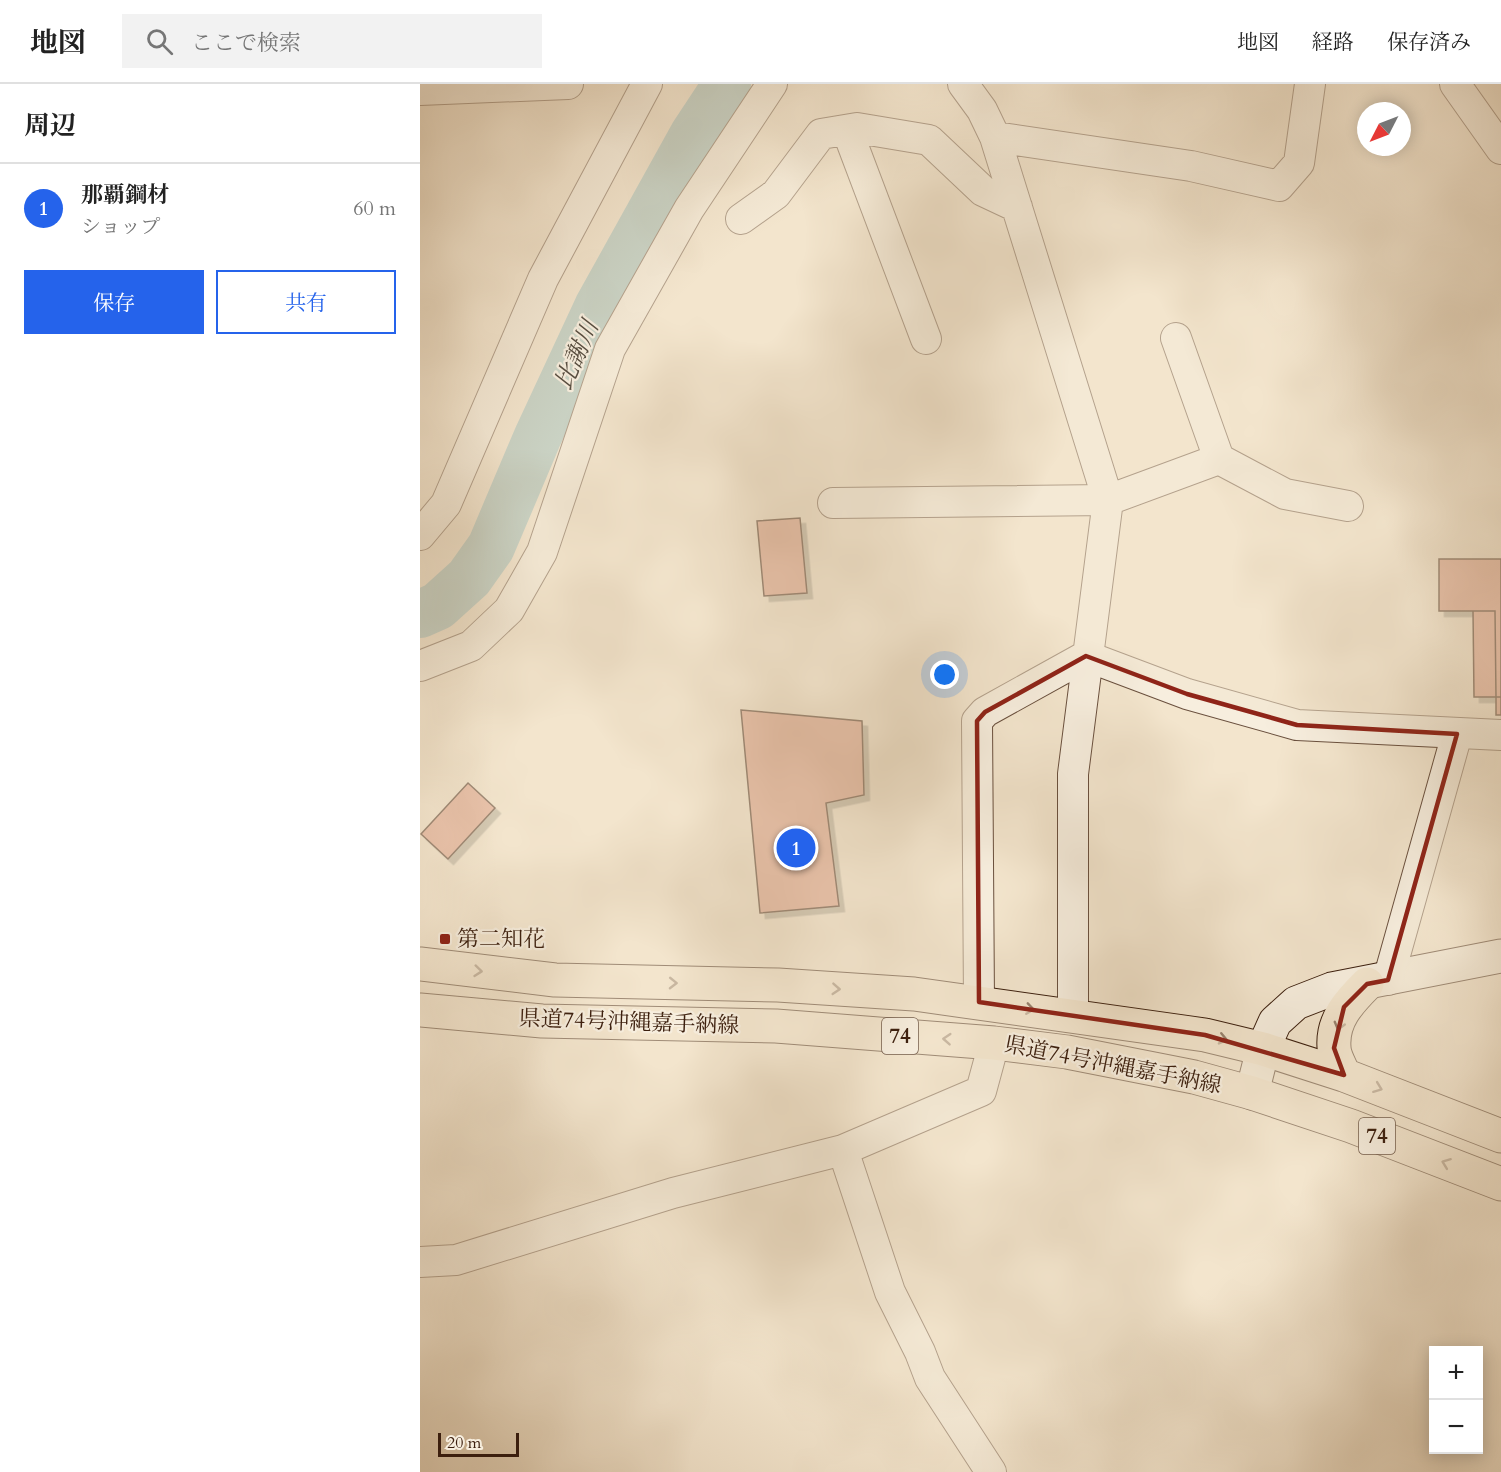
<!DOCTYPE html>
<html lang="ja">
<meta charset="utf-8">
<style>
:root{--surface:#fff;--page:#f2f2f2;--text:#222;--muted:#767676;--line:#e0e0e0;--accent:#2563eb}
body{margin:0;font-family:Cardo,"Noto Serif JP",serif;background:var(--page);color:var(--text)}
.controls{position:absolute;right:18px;bottom:18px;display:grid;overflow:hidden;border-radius:0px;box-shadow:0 3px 15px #0003}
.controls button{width:54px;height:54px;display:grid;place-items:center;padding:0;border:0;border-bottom:2px solid var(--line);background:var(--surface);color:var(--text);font:30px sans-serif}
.compass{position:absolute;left:937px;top:18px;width:54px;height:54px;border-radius:50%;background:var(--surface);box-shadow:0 3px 15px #0003;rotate:228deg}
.scale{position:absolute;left:18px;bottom:15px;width:81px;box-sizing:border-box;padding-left:6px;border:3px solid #3c1f0e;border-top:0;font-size:16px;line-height:21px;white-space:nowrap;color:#3c1f0e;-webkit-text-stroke:4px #f7eede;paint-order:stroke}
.you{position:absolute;left:525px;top:591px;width:21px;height:21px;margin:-15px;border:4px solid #fff;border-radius:50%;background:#1a73e8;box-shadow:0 0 0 9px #1a73e833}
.badge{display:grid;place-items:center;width:39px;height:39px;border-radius:50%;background:var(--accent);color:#fff;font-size:20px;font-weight:700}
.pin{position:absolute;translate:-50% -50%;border:3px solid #fff;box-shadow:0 2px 6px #0006}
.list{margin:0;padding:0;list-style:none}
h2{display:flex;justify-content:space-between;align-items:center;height:78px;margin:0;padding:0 24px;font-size:26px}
h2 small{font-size:20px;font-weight:400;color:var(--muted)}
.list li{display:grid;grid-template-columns:39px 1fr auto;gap:18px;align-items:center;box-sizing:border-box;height:90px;padding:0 24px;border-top:2px solid var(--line)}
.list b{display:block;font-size:22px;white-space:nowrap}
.list p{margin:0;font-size:20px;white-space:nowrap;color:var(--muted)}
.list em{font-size:20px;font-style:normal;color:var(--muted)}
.actions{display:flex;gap:12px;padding:18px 24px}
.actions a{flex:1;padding:14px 0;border:2px solid var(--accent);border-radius:0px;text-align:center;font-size:21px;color:var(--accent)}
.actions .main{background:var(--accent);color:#fff}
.icon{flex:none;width:33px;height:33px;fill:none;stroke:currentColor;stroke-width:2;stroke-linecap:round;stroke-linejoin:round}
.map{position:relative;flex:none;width:1081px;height:1388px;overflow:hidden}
header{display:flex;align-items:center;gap:36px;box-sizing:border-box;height:84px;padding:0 30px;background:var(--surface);border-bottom:2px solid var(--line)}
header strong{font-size:28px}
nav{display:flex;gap:33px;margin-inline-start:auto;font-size:21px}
.search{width:420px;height:54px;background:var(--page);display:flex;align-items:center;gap:15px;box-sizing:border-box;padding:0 21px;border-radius:0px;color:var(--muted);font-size:22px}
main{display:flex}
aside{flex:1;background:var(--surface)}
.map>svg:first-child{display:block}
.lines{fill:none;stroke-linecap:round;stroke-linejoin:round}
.river{stroke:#9cbebc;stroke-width:48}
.building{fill:#e19b84;stroke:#3c1f0e;stroke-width:1.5;filter:url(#shadow)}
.street-casing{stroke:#6a503e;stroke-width:32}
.secondary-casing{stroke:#3c1f0e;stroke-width:35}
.primary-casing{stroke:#3c1f0e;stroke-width:35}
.street{stroke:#f7eede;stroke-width:30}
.secondary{stroke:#f7eede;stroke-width:33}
.primary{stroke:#f3e5cd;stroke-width:33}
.oneway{stroke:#98826e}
.marked{fill:none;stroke:#8f2418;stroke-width:4.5;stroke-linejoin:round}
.poi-dot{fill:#8f2418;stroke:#f7eede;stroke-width:2}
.labels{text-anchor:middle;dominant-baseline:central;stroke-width:4.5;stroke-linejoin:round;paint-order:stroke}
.shield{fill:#f7eede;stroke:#745d4c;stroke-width:1.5}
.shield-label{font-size:21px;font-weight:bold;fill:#3c1f0e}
.poi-label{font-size:22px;fill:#3c1f0e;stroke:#f7eede;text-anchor:start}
.street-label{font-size:22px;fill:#3c1f0e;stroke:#f7eede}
.water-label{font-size:24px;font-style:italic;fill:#594f42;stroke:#f7eede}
</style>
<header>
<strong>地図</strong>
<div class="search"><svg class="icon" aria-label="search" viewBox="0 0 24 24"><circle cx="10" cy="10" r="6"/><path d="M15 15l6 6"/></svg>ここで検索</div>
<nav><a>地図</a><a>経路</a><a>保存済み</a></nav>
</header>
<main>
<aside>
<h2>周辺<small></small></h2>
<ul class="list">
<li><span class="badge">1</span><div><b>那覇鋼材</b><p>ショップ</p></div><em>60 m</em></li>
</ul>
<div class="actions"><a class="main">保存</a><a>共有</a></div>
</aside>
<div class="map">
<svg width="1081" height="1388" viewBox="0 0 1081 1388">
<defs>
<filter id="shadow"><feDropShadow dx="5.5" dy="5.5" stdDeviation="0" flood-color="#0004"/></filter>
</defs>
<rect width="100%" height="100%" fill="#f3e5cd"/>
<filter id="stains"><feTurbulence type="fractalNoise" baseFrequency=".00333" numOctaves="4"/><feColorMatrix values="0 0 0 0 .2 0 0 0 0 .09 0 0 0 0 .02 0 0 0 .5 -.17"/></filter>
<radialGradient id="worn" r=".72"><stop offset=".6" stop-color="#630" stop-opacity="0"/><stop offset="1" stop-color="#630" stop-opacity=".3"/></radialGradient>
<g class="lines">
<!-- river -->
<path class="river" d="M0 530 18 522 49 494 71 463 118 352 178 223 274 50 307 0"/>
</g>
<!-- building -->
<path class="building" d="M380 434 387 509 344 512 337 437Z
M1019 475H1081V631H1076V613H1054L1053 527H1019Z
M1053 527H1075L1076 613H1054Z
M1076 613H1081V631H1076Z
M321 626 442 637 444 711 406 719 419 822 340 829Z
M48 699 75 724 28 775 1 750Z"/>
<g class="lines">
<defs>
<path id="street" d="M543 0 562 26 575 53 688 416 653 690V932
M1035 0 1081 65
M0 6 148 0
M427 46 506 255
M575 53 771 82 859 102 879 79 890 0
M321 135 356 110 401 50 437 44 509 56 563 107 597 123
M756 254 799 375 865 410 928 422
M413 419 688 416 799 375
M0 451 26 420 123 195 227 0
M0 582 51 562 89 526 122 468 190 265 269 125 352 0
M968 896 1037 650
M559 918 557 637 565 628 666 572 767 610 877 641 1081 651
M423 1066 470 1208 500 1268 510 1294 571 1388
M0 1178 36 1176 253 1109 423 1066 561 1007 574 959"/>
<path id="secondary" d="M832 1009 843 965 855 938 876 919 912 905 1081 872"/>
<path id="primary" d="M0 880 135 896 358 901 494 910 785 951 843 965 924 991 1081 1052
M0 926 122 937 356 942 574 959 647 968 774 993 832 1009 931 1042 1081 1100
M924 991C921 983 914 972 914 963 912 936 929 918 947 900"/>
</defs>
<!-- street casing -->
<use href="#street" class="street-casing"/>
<!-- secondary casing -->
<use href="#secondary" class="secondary-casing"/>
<!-- primary casing -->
<use href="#primary" class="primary-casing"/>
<!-- street -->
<use href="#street" class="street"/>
<!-- secondary -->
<use href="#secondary" class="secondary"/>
<!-- primary -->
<use href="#primary" class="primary"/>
</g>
<!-- one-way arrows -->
<defs><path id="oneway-chevron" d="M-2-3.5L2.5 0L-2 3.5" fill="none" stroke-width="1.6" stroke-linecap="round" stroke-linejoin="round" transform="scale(1.5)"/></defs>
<g class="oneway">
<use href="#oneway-chevron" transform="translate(58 887) rotate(6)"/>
<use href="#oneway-chevron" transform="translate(253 899) rotate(1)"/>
<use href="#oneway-chevron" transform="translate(416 905) rotate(4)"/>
<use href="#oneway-chevron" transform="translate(610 925) rotate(8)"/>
<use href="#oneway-chevron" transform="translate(919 942) rotate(105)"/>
<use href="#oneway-chevron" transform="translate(527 955) rotate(-176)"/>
<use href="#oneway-chevron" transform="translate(803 955) rotate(13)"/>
<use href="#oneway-chevron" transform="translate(958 1004) rotate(21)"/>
<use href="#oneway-chevron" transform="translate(1026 1079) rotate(-159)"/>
</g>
<!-- marked area -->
<path d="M0 0H1081V1388H0ZM666 572 767 610 877 641 1037 650 968 896 947 900 924 923 914 964 924 991 785 951 559 918 557 637 565 628Z" fill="#f3e5cd" fill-opacity=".55" fill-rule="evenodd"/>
<path class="marked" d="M666 572 767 610 877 641 1037 650 968 896 947 900 924 923 914 964 924 991 785 951 559 918 557 637 565 628Z"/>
<!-- markers -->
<rect class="poi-dot" x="19" y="849" width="12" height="12" rx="3"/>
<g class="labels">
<!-- shield labels -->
<g class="shield">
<rect x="462" y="934" width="36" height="36" rx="4.5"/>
<rect x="939" y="1034" width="36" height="36" rx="4.5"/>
</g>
<g class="shield-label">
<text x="480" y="952">74</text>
<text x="957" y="1052">74</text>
</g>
<!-- poi labels -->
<g class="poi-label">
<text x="37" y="855">第二知花</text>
</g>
<!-- street labels -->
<g class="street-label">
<text transform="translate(209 938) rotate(2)">県道74号沖縄嘉手納線</text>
<text transform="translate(693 981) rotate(11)">県道74号沖縄嘉手納線</text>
</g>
<!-- water labels -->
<g class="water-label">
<text transform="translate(157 271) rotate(-66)">比謝川</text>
</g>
</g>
<rect width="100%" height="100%" filter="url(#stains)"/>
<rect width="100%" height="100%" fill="url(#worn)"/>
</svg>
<div class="controls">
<button>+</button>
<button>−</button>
</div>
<svg class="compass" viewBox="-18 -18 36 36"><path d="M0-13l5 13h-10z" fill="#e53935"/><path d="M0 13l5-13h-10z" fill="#767676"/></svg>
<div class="scale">20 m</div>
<div class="you"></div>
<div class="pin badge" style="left:376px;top:764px">1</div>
</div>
</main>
